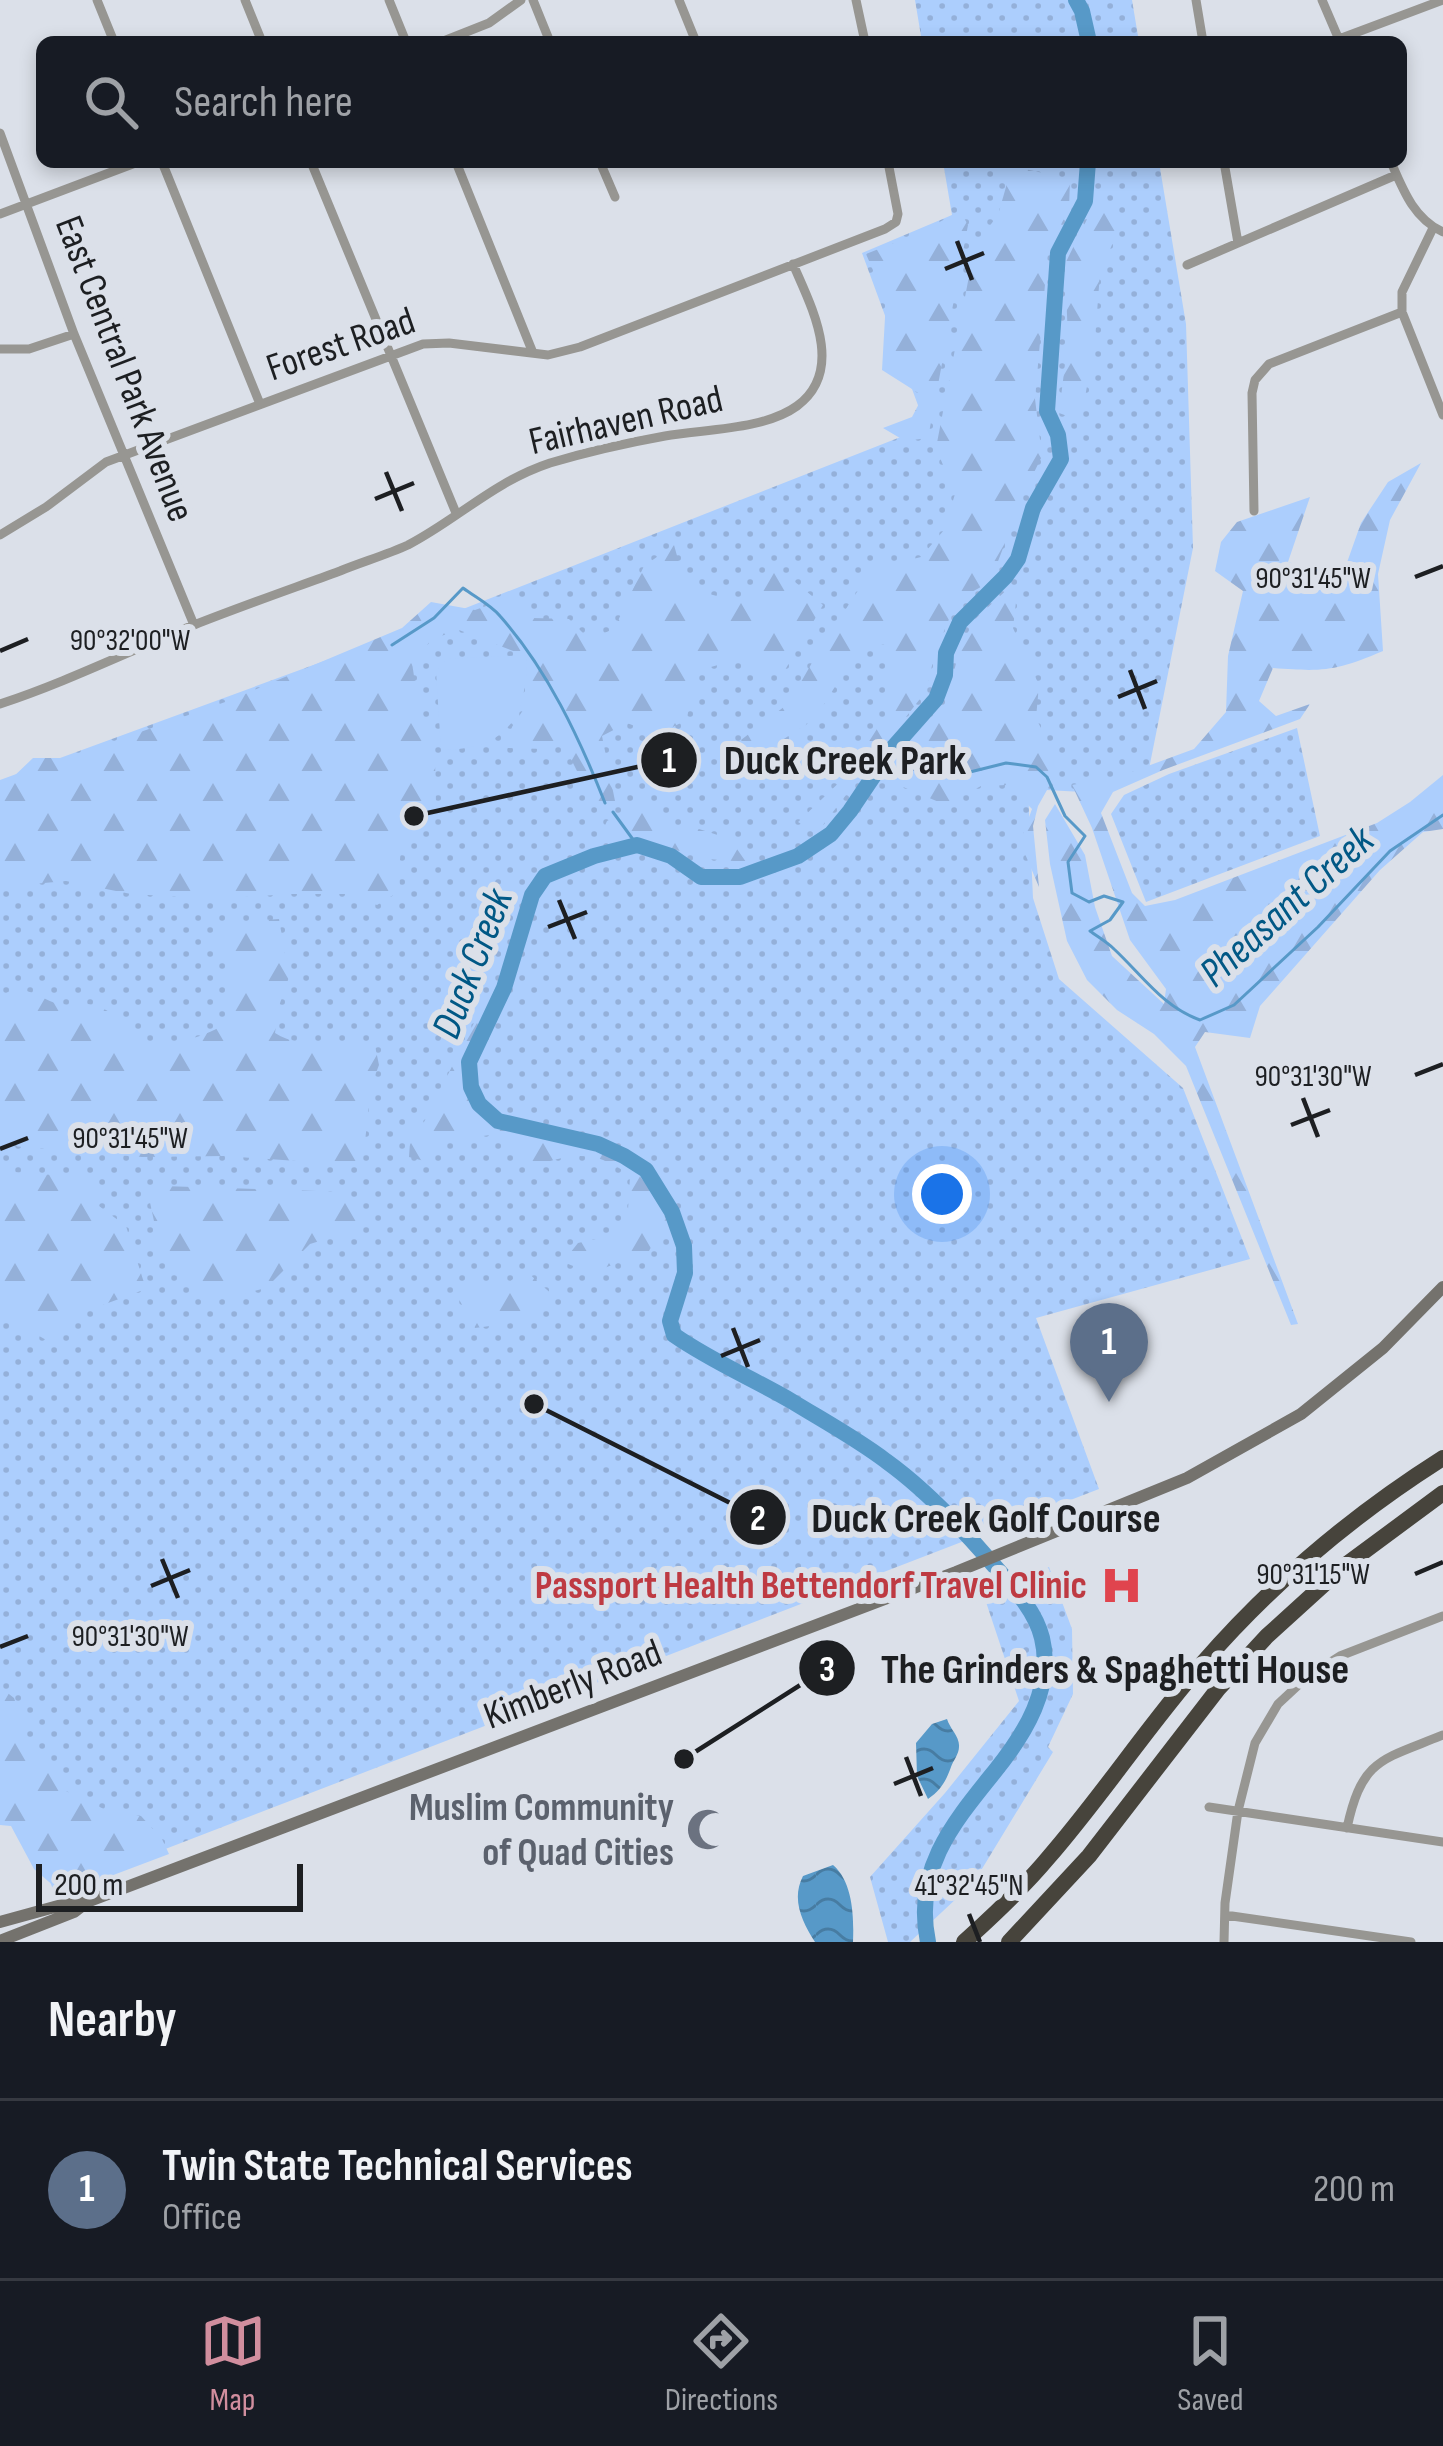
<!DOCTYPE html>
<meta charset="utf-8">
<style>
:root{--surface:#171b24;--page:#242831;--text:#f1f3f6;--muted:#9ea1a6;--line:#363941;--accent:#d18e9e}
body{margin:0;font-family:"Sofia Sans Condensed",sans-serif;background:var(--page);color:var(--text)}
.scale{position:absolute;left:36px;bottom:30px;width:267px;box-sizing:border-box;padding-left:12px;border:6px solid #1d1f22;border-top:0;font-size:33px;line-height:42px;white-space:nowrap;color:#1d1f22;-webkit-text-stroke:9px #dbe0e9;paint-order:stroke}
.you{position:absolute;left:942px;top:1194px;width:42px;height:42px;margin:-30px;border:9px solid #fff;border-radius:50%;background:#1a73e8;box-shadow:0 0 0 18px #1a73e833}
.badge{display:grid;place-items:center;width:78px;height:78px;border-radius:50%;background:var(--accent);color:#fff;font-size:39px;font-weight:700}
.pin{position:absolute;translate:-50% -99px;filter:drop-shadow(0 3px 6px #0008)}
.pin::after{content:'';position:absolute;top:63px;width:42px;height:36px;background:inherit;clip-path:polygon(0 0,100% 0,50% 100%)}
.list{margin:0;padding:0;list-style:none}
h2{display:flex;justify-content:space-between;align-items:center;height:156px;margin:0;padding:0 48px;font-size:51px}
h2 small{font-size:39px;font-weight:400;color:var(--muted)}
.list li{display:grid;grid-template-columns:78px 1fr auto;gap:36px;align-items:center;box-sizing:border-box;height:180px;padding:0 48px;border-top:3px solid var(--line)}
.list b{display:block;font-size:45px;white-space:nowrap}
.list p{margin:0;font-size:39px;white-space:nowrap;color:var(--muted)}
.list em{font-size:39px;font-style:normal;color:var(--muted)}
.icon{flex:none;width:66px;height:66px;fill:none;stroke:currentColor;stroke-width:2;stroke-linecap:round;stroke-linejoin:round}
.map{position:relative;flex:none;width:1443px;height:1942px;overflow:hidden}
.search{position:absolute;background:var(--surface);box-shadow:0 6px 18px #0003;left:36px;right:36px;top:36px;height:132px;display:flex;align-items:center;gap:30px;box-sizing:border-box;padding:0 42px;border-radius:18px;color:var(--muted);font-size:45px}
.sheet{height:336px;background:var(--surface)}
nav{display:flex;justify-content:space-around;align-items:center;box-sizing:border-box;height:168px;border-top:3px solid var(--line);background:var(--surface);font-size:33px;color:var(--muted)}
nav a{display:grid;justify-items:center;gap:6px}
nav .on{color:var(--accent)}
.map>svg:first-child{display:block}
.grass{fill:url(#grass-dots)}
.forest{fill:url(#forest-firs)}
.garden{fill:#accefd}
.water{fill:url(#water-waves)}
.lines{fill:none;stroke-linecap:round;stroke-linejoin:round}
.stream{stroke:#5799c8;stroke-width:3}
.river{stroke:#5799c8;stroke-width:16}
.street{stroke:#979692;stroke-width:9}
.secondary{stroke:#74726d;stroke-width:12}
.highway{stroke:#47443c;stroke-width:16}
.ticks{fill:none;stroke:#1d1f22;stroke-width:4.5}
.labels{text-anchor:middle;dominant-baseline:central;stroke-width:12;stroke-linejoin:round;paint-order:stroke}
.street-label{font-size:39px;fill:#1d1f22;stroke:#dbe0e9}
.health-label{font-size:39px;font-weight:bold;fill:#be3a42;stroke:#dbe0e9;text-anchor:end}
.worship-label{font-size:39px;font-weight:bold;fill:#5b616d;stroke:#dbe0e9;text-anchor:end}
.water-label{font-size:42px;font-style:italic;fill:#015885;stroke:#dbe0e9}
.ticks-label{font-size:30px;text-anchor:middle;fill:#1d1f22;stroke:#dbe0e9;stroke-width:12;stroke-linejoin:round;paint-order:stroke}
.leader{fill:none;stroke:#1d1f22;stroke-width:4.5}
.callout-dot{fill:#1d1f22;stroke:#dbe0e9;stroke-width:4.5}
.mark-label{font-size:36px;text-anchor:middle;font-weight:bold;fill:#fff}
.callout-label{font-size:42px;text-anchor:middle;font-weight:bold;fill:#1d1f22;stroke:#dbe0e9;stroke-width:12;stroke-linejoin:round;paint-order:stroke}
</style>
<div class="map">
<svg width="1443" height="1942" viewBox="0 0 1443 1942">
<defs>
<pattern id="grass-dots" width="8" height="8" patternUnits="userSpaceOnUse" patternTransform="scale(3)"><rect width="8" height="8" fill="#accefd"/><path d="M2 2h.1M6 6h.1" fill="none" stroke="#94b0d9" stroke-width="1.8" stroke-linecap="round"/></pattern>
<pattern id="forest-firs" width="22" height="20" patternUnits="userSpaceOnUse" patternTransform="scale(3)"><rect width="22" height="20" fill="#accefd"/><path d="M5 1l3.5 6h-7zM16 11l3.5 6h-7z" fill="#94b0d9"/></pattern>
<pattern id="water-waves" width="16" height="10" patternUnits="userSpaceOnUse" patternTransform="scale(3)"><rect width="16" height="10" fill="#5799c8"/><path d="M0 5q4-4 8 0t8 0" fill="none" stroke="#477ca2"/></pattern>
</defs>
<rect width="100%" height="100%" fill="#dbe0e9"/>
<!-- grass -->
<path class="grass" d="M915 0H1132L1139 42H922Z
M943 162H1159L1186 324 1193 548 1148 774 1101 793 1028 789 1033 898 1059 979 1183 1088 1250 1259 1036 1318 1099 1489 54 1892 17 1796 0 1802V780L420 626 926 427 862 253 952 215Z
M1297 728 1320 836 1146 902 1111 814 1124 795 1169 774Z
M1049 1567 1072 1629 1073 1694 1048 1747 1053 1752 974 1882 910 1942H888L870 1877 945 1793 1019 1701 982 1590Z"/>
<!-- forest -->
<path class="forest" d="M1012 166 1070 179 1069 209 1048 250 1035 399 1042 456 1025 491 990 582 957 600 935 653 926 691 816 834 798 822 849 773 889 710 885 644 857 651 815 719 754 758 741 740 789 703 821 647 872 569 921 557 944 530 955 494 936 448 975 245 998 215Z
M1107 198 1117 233 1100 273 1095 339 1081 421 1059 413 1068 340 1065 264 1093 207Z
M960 211 968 225 928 438 905 441 883 428 912 417 923 396 882 370 886 300 866 254 919 233Z
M1421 463 1390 520 1378 574 1383 651C1336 671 1324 672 1273 668L1259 701 1276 716 1310 704 1300 719 1163 770 1113 792 1101 813 1132 893 1145 906 1175 900 1377 823 1410 802 1443 775V829L1423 832 1380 870 1260 1006 1250 1038 1205 1032 1195 1047 1298 1324 1291 1325 1186 1066 1154 1034 1117 1010 1087 980 1067 941 1050 864 1045 820 1055 804 1085 855 1095 907 1112 956 1164 1004 1166 989 1130 940 1092 828 1072 785 1123 775 1194 749 1226 712 1228 656 1243 591 1215 571 1221 542 1237 522 1310 497 1288 562 1314 569 1344 571 1361 523 1388 482Z
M674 545 686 588 744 603 778 568 823 605 785 670 762 674 736 660 700 670 686 720 658 735 627 723 602 736 615 801 594 805 561 739 545 749 507 748 512 727 527 704 530 665 521 654 459 630 432 639 412 663 416 689 435 758 436 809C401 844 398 840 400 891L377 905 351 894H290L215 899 131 894 66 881 0 887V783L10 780 33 758H67L228 701 402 628 431 602 475 610 509 598 532 618 569 619 589 639 614 629 644 566Z
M1012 585 1017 593 1013 628 1039 685 1036 718 1060 767 1038 806 1033 826 1039 887 1020 842 1032 809 1008 785 981 786 946 805 896 784 908 744 943 712 958 656 973 621Z
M643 803 665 824 699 829 730 839 746 862 708 859 647 842 597 843 607 821Z
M279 919 289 977 278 1009 275 1033C303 1051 343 1039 375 1046L379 1065 371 1086 364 1151 355 1165 224 1156 142 1157 0 1145V996C24 983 34 995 55 1003 64 1006 74 1004 84 1004 108 1004 125 1024 137 1042 165 1050 201 1038 226 1024V956L212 933 224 923Z
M492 1007C484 1024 463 1057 463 1075 461 1146 574 1132 615 1155 641 1171 653 1193 666 1219L649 1251 591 1273 563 1262 578 1243 614 1235 628 1210 630 1176C600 1151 574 1152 538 1165L490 1135 448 1141 428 1162 409 1157 411 1128 424 1122 478 1015Z
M0 1171 92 1178 99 1206 126 1226 146 1289 62 1320 64 1336 48 1341 0 1314Z
M162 1186 348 1192 365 1213 355 1230 310 1244 266 1288 209 1302 189 1278 170 1274 161 1254 148 1193Z
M525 1270 556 1298C532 1324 509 1323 475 1328L456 1294 462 1284 504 1286Z
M0 1687 14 1698 27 1736 66 1791 106 1810 141 1816 162 1839 169 1854 63 1894 34 1869 11 1826 0 1825Z"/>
<!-- garden -->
<path class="garden" d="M527 655C527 718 507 750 441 750L436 671 447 659Z"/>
<!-- water -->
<path class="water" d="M947 1719C950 1729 960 1737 959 1747 959 1754 953 1761 951 1767 946 1781 941 1790 928 1799L917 1776 916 1743 932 1724Z
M833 1865C853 1882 854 1917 853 1942H815C802 1922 791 1899 803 1876Z"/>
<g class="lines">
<!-- stream -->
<path class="stream" d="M392 645 434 618 463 588C475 597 491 605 500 616 547 669 579 737 605 803
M891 750C923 750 944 744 962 774L1006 763 1036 767 1047 777 1065 816 1085 836 1068 862 1072 893 1089 902 1104 896 1123 902 1110 920 1090 931C1098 937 1107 942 1114 949 1142 975 1163 1007 1200 1020L1234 1005 1318 927 1390 851 1443 815
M613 812 637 845"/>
<!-- river -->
<path class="river" d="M1076 0 1082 11 1089 42
M928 1942C913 1870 953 1823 995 1771 1025 1734 1054 1687 1042 1638 1035 1609 1010 1584 991 1562 960 1526 925 1489 886 1461 857 1439 824 1421 793 1402 754 1379 711 1361 674 1335L670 1321 685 1273 684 1246 672 1212 646 1170 624 1156 598 1144 498 1121 479 1104 471 1087 469 1062 504 988 532 895 545 876 594 856 637 845 671 856 701 877H740L798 856 831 834 850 811 891 750 936 699 945 675 946 653 960 622 1006 576 1018 559 1033 508 1061 459 1058 435 1047 411 1058 253 1085 201 1088 162"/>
<!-- street -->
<path class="street" d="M97 0 114 42
M245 0 262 42
M389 0 406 42
M533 0 550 42
M679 0 696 42
M856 0 865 42
M1196 0 1203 42
M1322 0 1340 42
M1339 39 1443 0
M441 42 489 23 521 0
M0 133 74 334 194 625
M162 162 260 404
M311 162 456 513
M456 162 533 353
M600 162 615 197
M1224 162 1238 243
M1391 162C1403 190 1414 219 1443 232
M0 214 138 162
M1433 228 1402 292V312L1443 415
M1187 265 1396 175
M0 349H29L74 334
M1254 511 1252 393 1255 380 1269 364 1402 312
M0 535 46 507 106 462 423 344 449 343 548 355 580 347 885 229 896 222 898 214 888 162
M0 704C67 682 129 651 194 625 242 606 291 589 340 571 362 562 386 555 408 545 458 519 493 482 550 463 587 452 626 443 665 436 704 429 764 430 797 406 846 370 811 306 793 264
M1209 1807 1443 1842
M1347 1828C1362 1758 1382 1760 1443 1735
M1225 1915 1411 1942
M1224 1942 1225 1903 1238 1811 1255 1743 1278 1704 1307 1677 1340 1656 1443 1616"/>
<!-- secondary -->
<path class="secondary" d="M0 1922 69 1903 86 1902
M0 1941 74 1912 87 1902 956 1572 1187 1478 1301 1414 1383 1348 1443 1287"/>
<!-- highway -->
<path class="highway" d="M964 1942C993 1916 1023 1888 1048 1858 1102 1796 1147 1727 1201 1665 1271 1584 1353 1515 1443 1458
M1009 1942 1089 1856 1218 1689 1267 1636 1343 1567 1443 1493"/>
</g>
<!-- ticks -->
<path class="ticks" d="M957 241 972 280M945 269 984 253M386 472 402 511M375 499 414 483M1415 577 1443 566M0 651 28 639M1130 670 1145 709M1118 697 1157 681M559 900 575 939M548 927 587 912M1415 1075 1443 1064M1303 1098 1318 1137M1291 1125 1330 1110M0 1149 28 1138M733 1328 748 1367M721 1356 760 1340M162 1559 178 1598M1415 1574 1443 1562M151 1586 190 1570M0 1647 28 1636M906 1757 921 1796M894 1784 933 1768M969 1914 980 1942"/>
<!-- icons -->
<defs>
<symbol id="hospital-bare" viewBox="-9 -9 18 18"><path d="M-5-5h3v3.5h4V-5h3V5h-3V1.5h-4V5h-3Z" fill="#e0444e" stroke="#dbe0e9" stroke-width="2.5" paint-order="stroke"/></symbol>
<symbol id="mosque-bare" viewBox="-9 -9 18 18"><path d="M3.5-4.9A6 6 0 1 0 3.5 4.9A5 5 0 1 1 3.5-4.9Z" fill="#6b7280" stroke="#dbe0e9" stroke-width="2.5" paint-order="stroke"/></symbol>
</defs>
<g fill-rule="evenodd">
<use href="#hospital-bare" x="1092" y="1556" width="59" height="59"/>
<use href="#mosque-bare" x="678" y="1800" width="59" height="59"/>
</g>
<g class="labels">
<!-- street labels -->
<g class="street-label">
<text transform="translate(341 345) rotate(-19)">Forest Road</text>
<text transform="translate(124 369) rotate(69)">East Central Park Avenue</text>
<text transform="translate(626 421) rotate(-13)">Fairhaven Road</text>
<text transform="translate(573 1685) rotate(-21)">Kimberly Road</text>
</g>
<!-- health labels -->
<g class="health-label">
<text x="1087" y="1586">Passport Health Bettendorf Travel Clinic</text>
</g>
<!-- worship labels -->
<g class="worship-label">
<text x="674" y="1808">Muslim Community<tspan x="674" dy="45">of Quad Cities</tspan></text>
</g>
<!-- water labels -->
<g class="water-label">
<text transform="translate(1287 907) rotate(-42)">Pheasant Creek</text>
<text transform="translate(473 964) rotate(-69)">Duck Creek</text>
</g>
</g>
<g class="ticks-label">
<text x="1313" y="588">90°31'45"W</text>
<text x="130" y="650">90°32'00"W</text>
<text x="1313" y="1086">90°31'30"W</text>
<text x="130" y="1148">90°31'45"W</text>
<text x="1313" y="1584">90°31'15"W</text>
<text x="130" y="1646">90°31'30"W</text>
<text x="969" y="1895">41°32'45"N</text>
</g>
<!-- callouts -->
<path class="leader" d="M414 816L669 760M534 1404L758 1517M684 1759L827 1668"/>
<g class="callout-dot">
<circle cx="414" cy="816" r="12"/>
<circle cx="534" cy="1404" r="12"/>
<circle cx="684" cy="1759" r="12"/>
<circle cx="669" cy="760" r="30"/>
<circle cx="758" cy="1517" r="30"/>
<circle cx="827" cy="1668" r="30"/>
</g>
<g class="mark-label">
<text x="669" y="772">1</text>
<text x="758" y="1530">2</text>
<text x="827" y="1681">3</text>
</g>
<g class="callout-label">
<text x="845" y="774">Duck Creek Park</text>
<text x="986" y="1532">Duck Creek Golf Course</text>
<text x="1115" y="1683">The Grinders &amp; Spaghetti House</text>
</g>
</svg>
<div class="scale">200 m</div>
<div class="you"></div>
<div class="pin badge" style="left:1109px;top:1402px;background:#5c6f8a">1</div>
<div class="search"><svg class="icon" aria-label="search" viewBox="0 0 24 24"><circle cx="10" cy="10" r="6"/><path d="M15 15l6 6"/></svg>Search here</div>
</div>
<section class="sheet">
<h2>Nearby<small></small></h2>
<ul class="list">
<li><span class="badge" style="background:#5c6f8a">1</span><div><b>Twin State Technical Services</b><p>Office</p></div><em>200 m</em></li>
</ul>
</section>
<nav>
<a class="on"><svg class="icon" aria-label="map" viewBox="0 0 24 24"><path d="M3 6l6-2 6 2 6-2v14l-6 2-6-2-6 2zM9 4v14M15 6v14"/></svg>Map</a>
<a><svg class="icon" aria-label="directions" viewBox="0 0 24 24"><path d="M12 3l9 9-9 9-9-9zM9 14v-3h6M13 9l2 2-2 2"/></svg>Directions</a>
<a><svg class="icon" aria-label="saved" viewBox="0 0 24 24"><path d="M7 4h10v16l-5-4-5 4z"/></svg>Saved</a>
</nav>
